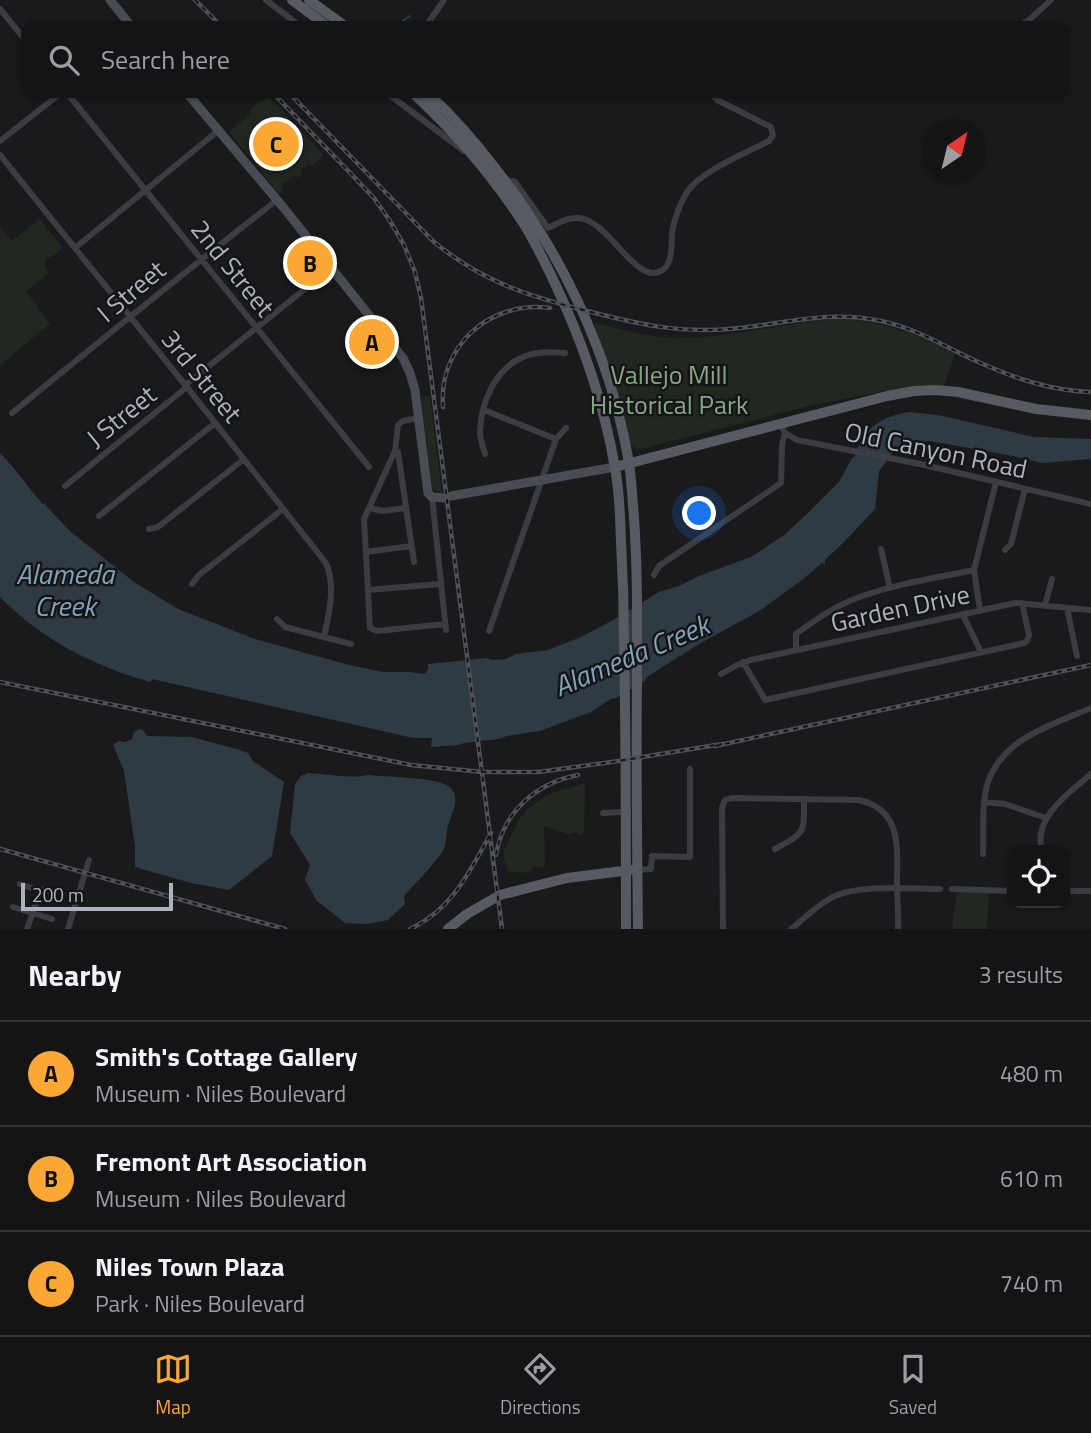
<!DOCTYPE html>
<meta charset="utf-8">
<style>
:root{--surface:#141416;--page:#1d1d1f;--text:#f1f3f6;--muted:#9d9ea1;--line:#333335;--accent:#fba834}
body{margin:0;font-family:"Titillium Web",sans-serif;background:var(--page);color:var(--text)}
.controls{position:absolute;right:21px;bottom:21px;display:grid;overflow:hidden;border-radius:14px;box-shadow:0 2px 5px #0004}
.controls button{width:63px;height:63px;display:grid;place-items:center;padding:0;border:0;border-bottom:2px solid var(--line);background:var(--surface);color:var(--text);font:35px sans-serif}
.compass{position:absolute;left:923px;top:119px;width:63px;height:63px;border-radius:50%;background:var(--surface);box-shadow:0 2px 5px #0004;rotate:35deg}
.scale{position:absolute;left:21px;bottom:18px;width:152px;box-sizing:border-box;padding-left:7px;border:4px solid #acb3bd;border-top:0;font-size:19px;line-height:24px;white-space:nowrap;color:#acb3bd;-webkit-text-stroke:5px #151518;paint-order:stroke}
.you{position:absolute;left:700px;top:514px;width:24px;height:24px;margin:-18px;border:5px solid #fff;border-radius:50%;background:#1a73e8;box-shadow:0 0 0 10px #1a73e833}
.badge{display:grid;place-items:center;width:46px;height:46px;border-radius:50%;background:var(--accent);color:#111;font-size:23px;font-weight:700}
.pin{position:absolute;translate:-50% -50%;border:4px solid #fff;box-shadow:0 2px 7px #0006}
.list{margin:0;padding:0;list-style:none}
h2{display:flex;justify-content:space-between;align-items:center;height:91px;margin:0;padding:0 28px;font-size:30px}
h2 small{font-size:23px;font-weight:400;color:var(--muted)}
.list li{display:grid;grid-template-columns:46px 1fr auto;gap:21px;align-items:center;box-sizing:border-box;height:105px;padding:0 28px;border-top:2px solid var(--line)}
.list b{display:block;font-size:26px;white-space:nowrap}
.list p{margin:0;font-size:23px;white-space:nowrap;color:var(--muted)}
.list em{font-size:23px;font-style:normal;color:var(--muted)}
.icon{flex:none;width:38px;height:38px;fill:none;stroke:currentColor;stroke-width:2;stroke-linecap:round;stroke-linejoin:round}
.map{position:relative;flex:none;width:1091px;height:929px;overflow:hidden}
.search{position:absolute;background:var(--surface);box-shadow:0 2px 5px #0004;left:21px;right:21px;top:21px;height:77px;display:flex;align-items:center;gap:18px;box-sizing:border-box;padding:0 24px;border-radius:14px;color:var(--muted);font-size:26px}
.sheet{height:406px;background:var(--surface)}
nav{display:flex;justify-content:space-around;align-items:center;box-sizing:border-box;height:98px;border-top:2px solid var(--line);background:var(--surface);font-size:19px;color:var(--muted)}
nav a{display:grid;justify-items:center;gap:4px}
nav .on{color:var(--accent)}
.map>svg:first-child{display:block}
.green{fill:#202820}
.water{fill:#2f3b42}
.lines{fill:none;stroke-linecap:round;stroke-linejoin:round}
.stream{stroke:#2f3b42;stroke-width:2}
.street{stroke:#3b3d42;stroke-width:6}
.secondary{stroke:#494c52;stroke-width:9}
.primary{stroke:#575a61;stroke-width:10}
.rail-casing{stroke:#4e5157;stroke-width:4.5}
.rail{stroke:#151518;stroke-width:2;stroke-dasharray:5;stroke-linecap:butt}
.labels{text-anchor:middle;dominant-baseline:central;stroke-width:5;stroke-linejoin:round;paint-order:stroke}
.street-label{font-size:26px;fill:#acb3bd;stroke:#151518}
.park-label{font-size:26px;fill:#83a883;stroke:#151518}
.water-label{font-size:28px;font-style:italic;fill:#82a4b9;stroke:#151518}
</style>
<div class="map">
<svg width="1091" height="929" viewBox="0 0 1091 929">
<rect width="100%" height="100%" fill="#1a1a1d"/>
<!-- green -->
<path class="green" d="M267 98H270L324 155 312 166 309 164 300 171 302 174 298 178 295 175 281 186 283 189 278 193 229 132 251 114 249 111 251 109Z
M40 219 63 248 44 262 49 273 26 291 50 324 0 365V228L12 241Z
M836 319C882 321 914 332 955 353L944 386H912L813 405 640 449 635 448 630 444 594 323C619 328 643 336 669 338 724 340 781 323 836 319Z
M430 396V398L442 493C436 493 433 490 432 484L421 397Z
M585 783 584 832 578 835 576 832 568 834 544 826 545 866 532 867 533 871 522 873 507 871 503 853 519 819 530 807 549 794Z
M957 891 989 892 987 929H952Z"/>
<!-- water -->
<path class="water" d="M910 412 938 415 1034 437 1091 439V459L1042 463 1013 456 930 441 917 442 912 444 908 443 896 449 879 471 875 509 844 542 825 560V565L822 563 803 579 761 610 699 644 650 675 646 678 645 681 616 698 611 699 591 712 540 731 507 736 499 739 464 743 458 745 431 747 432 738H413L152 679 151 682C95 667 41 639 0 597V453C16 469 28 488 43 504L45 503 46 506 71 532 134 582 178 609 255 639 349 665 383 672H409L425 674 428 669V664L487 658 493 660 506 659 516 654 548 650 581 637 617 618 659 592 679 586 699 576 753 556 784 535 806 515 839 482 852 458 855 456C864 428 881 416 910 412Z
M140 729H142L147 736 191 737 237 749 248 753 253 761 284 782 272 856 229 890 191 883 135 867V846L124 771 113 745 119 741 125 742 132 739 134 732Z
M308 773C328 774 348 779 368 775 385 777 436 777 448 786 464 798 449 816 447 830 446 837 446 845 443 851 432 867 417 881 404 896L405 904 388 920 368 924 345 923 317 901 305 880 310 865 290 833 295 784 301 776Z"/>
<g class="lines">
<!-- stream -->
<path class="stream" d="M395 26 410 16"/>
<!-- street -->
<path class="street" d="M266 0 300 26
M0 9 26 41
M426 26 444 0
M1019 26 1029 20 1051 0
M67 93 369 467
M387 93 464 151
M0 141 61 93
M0 155 186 386 326 563C336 587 329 613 324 637
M504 182 513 181 515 182 548 228C558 223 568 217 579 218 610 221 635 285 661 271 675 264 670 240 673 227 676 215 681 202 687 192 701 171 746 153 769 141L773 135 771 127 719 101 710 93
M75 248 219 130
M484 410 556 439
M12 413C100 341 187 270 277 200
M418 418 403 421 398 425 395 451 364 519 370 628 377 631 445 624
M780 423 785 433 797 440 920 464 1091 504
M395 451 398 452 414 562
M485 454C483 447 480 439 480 432 481 403 494 371 521 358 534 351 551 352 565 353
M65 486 182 391 189 382 331 268
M432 497 446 630
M370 508 382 511 406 508
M99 516 215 423
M149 529 158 527 244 459
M881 549 890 588
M1005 550 1011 544 1025 489
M366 552 411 546
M654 575 659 566 781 483 782 445 785 433
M192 584 199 575 283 509
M368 590 440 584
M1045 605 1052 579
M1067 608 1077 656
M980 611 974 570 996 482
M963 615 981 652
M277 619 285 627 351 644
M489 631 556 439 566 428
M796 650V634C815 620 835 606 857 598 894 584 935 578 974 570
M743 662 765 700 1024 643 1027 641 1029 635 1022 603
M721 674 737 665 751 660 1015 603 1091 610
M984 802 1005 804 1046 818
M603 813 625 812
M775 849C806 832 804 834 804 799
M1041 850C1041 845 1040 839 1041 833 1046 808 1073 790 1091 774
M983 854C984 831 981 805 988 782 1003 738 1052 725 1091 708
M637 870 651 869 652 856 690 857V769
M20 884 40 891
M952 889 1012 891
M1065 891H1091
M13 907 52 919
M27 929 41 889 55 894
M68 929 89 860
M723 929 722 808 725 800 731 798 859 800C903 810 897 849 897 885 897 900 899 914 898 929
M791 929C805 918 819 903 835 896 861 884 911 889 940 889"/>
<!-- secondary -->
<path class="secondary" d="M110 0 131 26
M187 93 283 207 403 358 410 373 415 390 428 493 432 497 444 498
M451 496 615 467"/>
<!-- primary -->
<path class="primary" d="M292 0 327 26
M309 0 345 26
M413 93C454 131 491 174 522 221 533 238 541 255 550 273 579 333 604 402 615 468 620 493 620 517 621 542 623 576 624 609 624 643 626 738 626 834 626 929
M427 93C450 113 469 135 488 159 559 246 610 352 629 463 631 477 632 491 633 505 638 563 637 622 637 680 636 763 637 846 638 929
M615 467 887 396 914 391 935 390 958 392 1036 409 1091 415
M448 929 467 914 500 895 567 878 630 870"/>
<defs>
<path id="rail" d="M195 0 221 26
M273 93 356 179 374 198 390 221 404 245 415 272 421 298 502 929
M289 93 434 242C483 282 528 296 587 311 638 324 675 333 729 329 782 325 827 309 881 321 915 328 944 346 974 360 1011 377 1050 391 1091 392
M443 407C438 346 490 300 550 308
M0 682 411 765 482 772H538L612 762 722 744
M715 746 1091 665
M0 849 285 929
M496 855C503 812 536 783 578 775
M410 929C452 910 470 871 491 833"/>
</defs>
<!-- rail casing -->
<use href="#rail" class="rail-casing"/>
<!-- rail -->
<use href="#rail" class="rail"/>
</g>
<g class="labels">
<!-- street labels -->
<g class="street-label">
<text transform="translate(233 268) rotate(51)">2nd Street</text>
<text transform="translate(131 291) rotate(-40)">I Street</text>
<text transform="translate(202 376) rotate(51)">3rd Street</text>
<text transform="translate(121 416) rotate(-39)">J Street</text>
<text transform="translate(936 450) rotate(12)">Old Canyon Road</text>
<text transform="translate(900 608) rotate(-12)">Garden Drive</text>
</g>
<!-- park labels -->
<g class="park-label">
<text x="669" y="374">Vallejo Mill<tspan x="669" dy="30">Historical Park</tspan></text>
</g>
<!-- water labels -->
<g class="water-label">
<text x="65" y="573">Alameda<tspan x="65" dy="32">Creek</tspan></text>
<text transform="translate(631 655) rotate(-23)">Alameda Creek</text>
</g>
</g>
</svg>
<div class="controls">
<button><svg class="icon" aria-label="locate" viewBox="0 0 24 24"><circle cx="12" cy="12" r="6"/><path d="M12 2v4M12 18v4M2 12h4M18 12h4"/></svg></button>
</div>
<svg class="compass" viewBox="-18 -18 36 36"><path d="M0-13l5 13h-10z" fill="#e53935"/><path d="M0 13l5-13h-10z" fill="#9d9ea1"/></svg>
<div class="scale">200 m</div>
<div class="you"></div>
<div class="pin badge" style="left:372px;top:342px">A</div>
<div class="pin badge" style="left:310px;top:263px">B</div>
<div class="pin badge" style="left:276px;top:144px">C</div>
<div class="search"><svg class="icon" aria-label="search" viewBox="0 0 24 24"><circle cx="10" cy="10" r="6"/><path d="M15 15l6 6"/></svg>Search here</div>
</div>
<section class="sheet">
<h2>Nearby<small>3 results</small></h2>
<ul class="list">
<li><span class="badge">A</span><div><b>Smith's Cottage Gallery</b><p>Museum · Niles Boulevard</p></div><em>480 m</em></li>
<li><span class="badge">B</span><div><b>Fremont Art Association</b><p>Museum · Niles Boulevard</p></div><em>610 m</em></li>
<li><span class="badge">C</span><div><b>Niles Town Plaza</b><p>Park · Niles Boulevard</p></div><em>740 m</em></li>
</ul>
</section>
<nav>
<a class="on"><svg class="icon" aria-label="map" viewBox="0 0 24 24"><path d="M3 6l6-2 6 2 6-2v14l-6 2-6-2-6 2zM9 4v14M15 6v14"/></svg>Map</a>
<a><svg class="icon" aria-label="directions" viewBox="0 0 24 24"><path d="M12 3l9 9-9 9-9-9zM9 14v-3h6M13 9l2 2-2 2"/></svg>Directions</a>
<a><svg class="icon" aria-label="saved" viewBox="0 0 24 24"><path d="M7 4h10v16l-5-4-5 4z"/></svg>Saved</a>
</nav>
